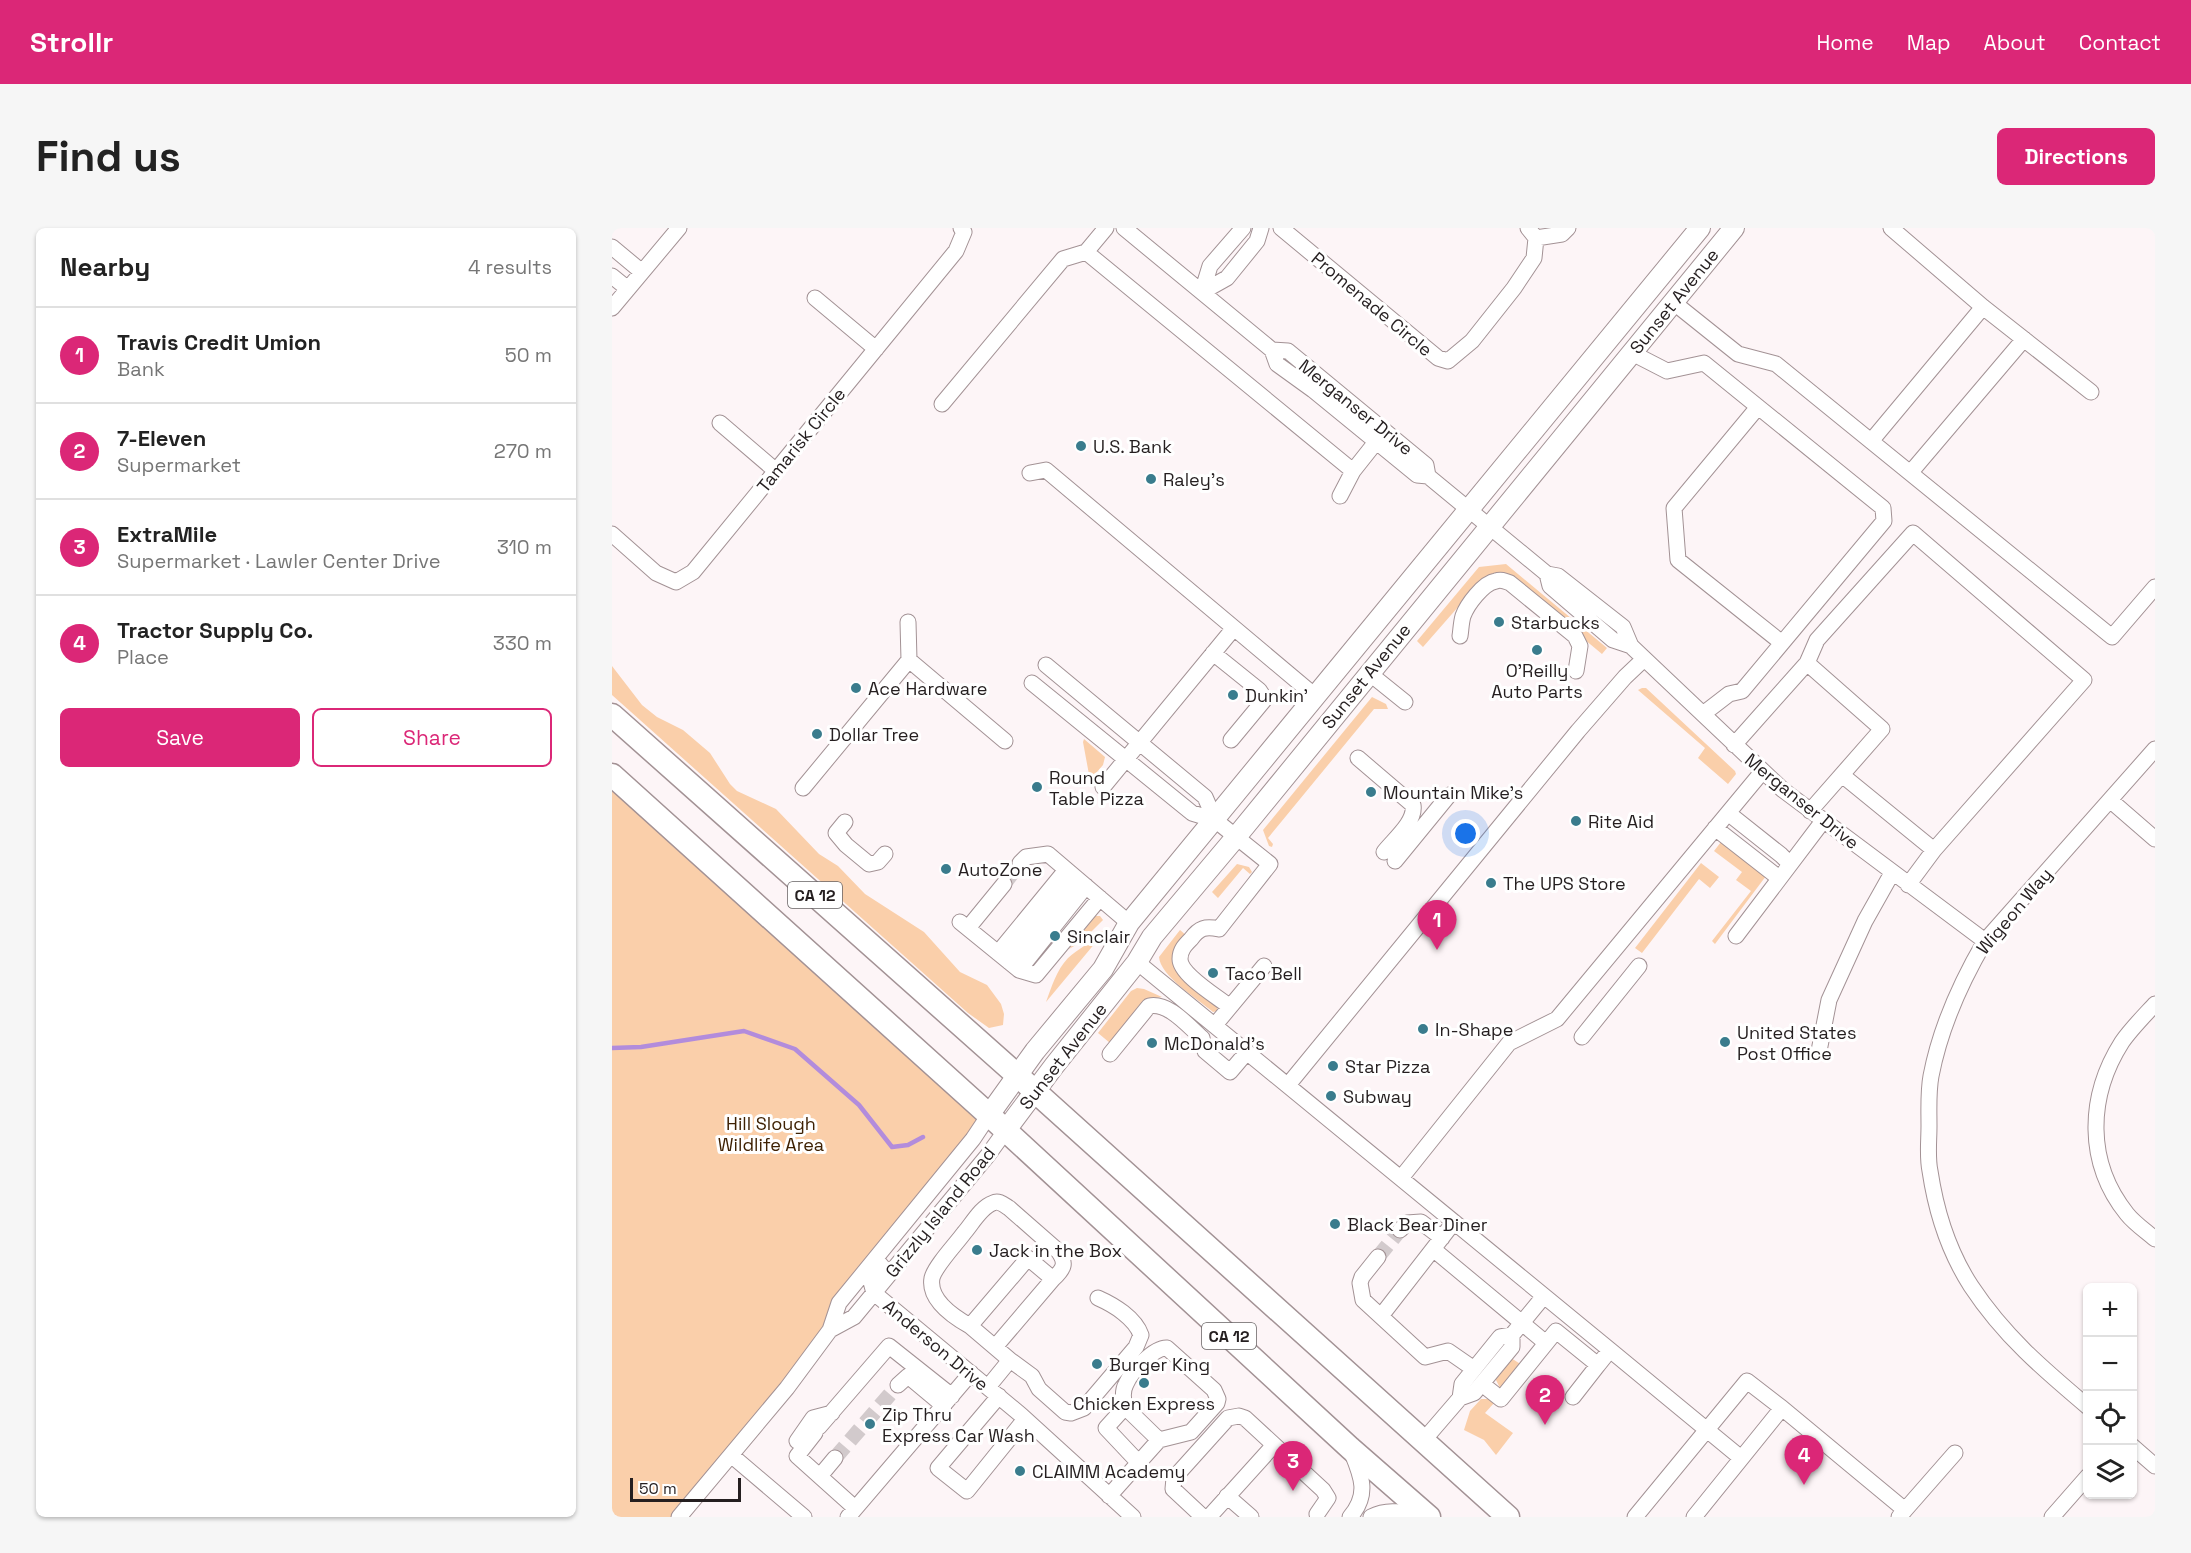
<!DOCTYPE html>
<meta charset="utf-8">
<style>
:root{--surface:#fff;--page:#f6f6f6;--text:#222;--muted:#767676;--line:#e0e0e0;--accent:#db2777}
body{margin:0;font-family:"Space Grotesk",sans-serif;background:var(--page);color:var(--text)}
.controls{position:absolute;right:18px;bottom:18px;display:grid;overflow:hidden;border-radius:9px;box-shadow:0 2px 4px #0004}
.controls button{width:54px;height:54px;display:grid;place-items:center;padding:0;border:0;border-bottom:2px solid var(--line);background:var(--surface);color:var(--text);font:30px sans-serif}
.scale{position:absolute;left:18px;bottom:15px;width:111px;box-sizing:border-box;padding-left:6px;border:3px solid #251f20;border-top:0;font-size:16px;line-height:21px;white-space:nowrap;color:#251f20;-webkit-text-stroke:4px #fff;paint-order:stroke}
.you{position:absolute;left:854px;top:606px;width:21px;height:21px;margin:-15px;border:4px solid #fff;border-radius:50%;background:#1a73e8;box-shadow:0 0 0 9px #1a73e833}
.badge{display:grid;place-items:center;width:39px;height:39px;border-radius:50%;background:var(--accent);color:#fff;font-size:20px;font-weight:700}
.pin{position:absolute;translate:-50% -50px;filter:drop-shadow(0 2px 3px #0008)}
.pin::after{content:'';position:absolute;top:32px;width:21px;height:18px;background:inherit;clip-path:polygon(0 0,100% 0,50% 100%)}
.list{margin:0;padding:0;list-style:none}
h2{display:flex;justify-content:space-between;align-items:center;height:78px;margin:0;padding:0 24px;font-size:26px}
h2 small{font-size:20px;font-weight:400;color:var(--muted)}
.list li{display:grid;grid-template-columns:39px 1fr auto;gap:18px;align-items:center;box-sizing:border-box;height:96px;padding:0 24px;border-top:2px solid var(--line)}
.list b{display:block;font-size:22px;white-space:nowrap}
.list p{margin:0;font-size:20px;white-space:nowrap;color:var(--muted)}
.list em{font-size:20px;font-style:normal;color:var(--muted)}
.actions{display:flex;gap:12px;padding:18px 24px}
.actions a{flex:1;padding:14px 0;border:2px solid var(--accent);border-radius:9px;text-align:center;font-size:21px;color:var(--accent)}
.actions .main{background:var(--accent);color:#fff}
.icon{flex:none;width:33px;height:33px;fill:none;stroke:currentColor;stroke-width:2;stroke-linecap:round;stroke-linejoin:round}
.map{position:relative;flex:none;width:1543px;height:1289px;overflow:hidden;border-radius:9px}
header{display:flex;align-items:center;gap:36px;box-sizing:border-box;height:84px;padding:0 30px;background:var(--accent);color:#fff}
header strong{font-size:28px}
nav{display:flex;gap:33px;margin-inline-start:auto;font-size:21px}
.intro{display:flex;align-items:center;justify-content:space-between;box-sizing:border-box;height:144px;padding:0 36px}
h1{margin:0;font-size:42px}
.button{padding:15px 27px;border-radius:9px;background:var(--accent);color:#fff;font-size:21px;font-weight:700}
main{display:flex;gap:36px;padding:0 36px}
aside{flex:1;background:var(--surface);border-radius:9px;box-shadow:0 2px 4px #0004}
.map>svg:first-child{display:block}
.green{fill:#facfaa}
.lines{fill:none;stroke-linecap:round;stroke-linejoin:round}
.stream{stroke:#b28cdc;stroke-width:4.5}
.minor-tunnel{stroke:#d2cacc;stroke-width:15;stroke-dasharray:15 8;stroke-linecap:butt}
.minor-casing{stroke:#a39295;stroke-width:17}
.major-casing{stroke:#a39295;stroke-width:22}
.highway-casing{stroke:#a39295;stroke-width:25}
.minor{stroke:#fff;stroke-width:15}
.major{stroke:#fff;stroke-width:20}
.highway{stroke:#fff;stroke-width:22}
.poi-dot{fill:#3a7c8d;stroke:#fff;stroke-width:2}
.labels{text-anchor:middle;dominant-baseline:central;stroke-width:6;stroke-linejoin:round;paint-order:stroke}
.shield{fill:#fff;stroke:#666263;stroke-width:1.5}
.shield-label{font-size:16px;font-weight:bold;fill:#251f20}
.street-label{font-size:18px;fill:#251f20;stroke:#fff}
.poi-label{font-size:18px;fill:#251f20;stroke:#fff;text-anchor:start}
.park-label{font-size:18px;fill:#3e2103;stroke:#fff}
</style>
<header>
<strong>Strollr</strong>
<nav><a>Home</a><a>Map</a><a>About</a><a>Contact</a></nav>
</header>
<div class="intro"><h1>Find us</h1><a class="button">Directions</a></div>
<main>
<aside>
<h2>Nearby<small>4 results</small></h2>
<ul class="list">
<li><span class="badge">1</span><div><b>Travis Credit Umion</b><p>Bank</p></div><em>50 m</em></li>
<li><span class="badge">2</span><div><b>7-Eleven</b><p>Supermarket</p></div><em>270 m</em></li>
<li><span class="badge">3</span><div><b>ExtraMile</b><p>Supermarket · Lawler Center Drive</p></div><em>310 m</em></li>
<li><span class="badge">4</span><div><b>Tractor Supply Co.</b><p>Place</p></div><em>330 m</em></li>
</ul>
<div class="actions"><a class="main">Save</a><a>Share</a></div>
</aside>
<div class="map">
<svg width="1543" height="1289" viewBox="0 0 1543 1289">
<rect width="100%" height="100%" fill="#fdf5f7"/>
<!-- green -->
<path class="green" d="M894 336 995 420 990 426 896 348H876L868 354 811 419 805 413 867 339Z
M0 438 30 477 45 489 71 502 98 525 118 556 125 563 164 581 207 626 226 638 253 666 312 704 348 744 375 757 389 776 392 786 391 797 377 800 356 785 0 467Z
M1030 460H1034L1123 543 1124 546 1116 556 1086 530 1093 520 1026 462Z
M760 469 774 476 776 481H762L656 610 661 616 660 619 657 618 651 602Z
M472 511 493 529 491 537 478 552 471 514Z
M0 547 377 887 227 1075 218 1102 67 1289H0Z
M1109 614 1154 648 1103 716 1100 713 1139 663 1124 652 1130 644 1102 623Z
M1089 635 1107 649 1098 660 1087 651 1030 725 1023 720Z
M625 636 637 639 640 644 638 646 631 640 606 670 600 664Z
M483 688H488L491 692 469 714 457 721Z
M568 702 575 708 562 735 567 747 606 777 605 783 601 784C587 772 548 748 547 729Z
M493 703 489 708 434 774C440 758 444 743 456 730 466 721 478 716 486 704Z
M525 760 532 761 550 769 539 771 498 815 486 805 519 763Z
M899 1130 910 1137 891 1161 888 1160 883 1150Z
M869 1171H880L882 1175 873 1185 901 1205 884 1227 872 1212 852 1202 858 1183Z"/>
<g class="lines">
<!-- stream -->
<path class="stream" d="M0 820 29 819 132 803 183 821 247 877 280 919 296 917 311 909"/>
<!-- minor-tunnel -->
<path class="minor-tunnel" d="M392 656 408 635
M766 1029 788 1002
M223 1230 286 1157"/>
<defs>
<path id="minor" d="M512 0 660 122 676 123 814 237 816 248
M669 0 826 130 836 133 860 113 902 60 922 30 924 10 916 0
M1279 0 1371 79 1479 164
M924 10 950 6 956 0
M0 19 30 44
M474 24 741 243
M0 48 16 61
M590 64 615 50 645 13 649 0
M590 64 598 38 631 0
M203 70 264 121
M1061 74 1126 126 1164 136 1500 409 1543 359
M0 80 67 0
M660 122 665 136 701 162 805 247 816 248 935 346 946 348 1011 399 1019 418 1171 562 1373 713
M1020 125 1055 143 1092 135 1271 280 1272 293 1130 463 1117 466 1091 486
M330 176 451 31 474 24 494 0
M1146 179 1062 280 1066 332 1170 415
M108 195 164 243
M1260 212 1371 79
M1299 244 1412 111
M418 245 434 242 703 468
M728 268 741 243 764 214
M0 306 44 345 64 354 81 344 344 23 352 4 349 0
M935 346 938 358 1001 412 1019 418
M296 394 297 432 393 513
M848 408C849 402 849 395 851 388 855 377 871 355 884 353 889 351 893 353 898 355L963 408 968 418 964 443
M601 425 647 462 653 471 619 512
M1195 435 1205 412 1301 305 1472 452 1322 622 1230 547
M434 437 593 569 603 592
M757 445 793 474
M420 455 580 585 603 592 658 636 607 701C593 698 587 700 579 711 573 717 568 722 568 731 568 747 606 769 618 779
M1122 517 1195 435 1270 501 1198 583
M746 530 801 577C804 594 781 612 772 624
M491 559 622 400
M191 560 297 432
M1498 572 1543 611
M1116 585 1169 627 1178 636
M233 594 224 605 234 617 257 636 266 634 273 626
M1103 600 1167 650
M783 633 837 567
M408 635 414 629 436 626 517 695
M1296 657 1322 622
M348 694 407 742 424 747 488 670
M356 700 392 656
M1124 708 1211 593
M386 725 454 642
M397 734 465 651
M525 734 998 1122 986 1137
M407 742 474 658
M1543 776C1532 788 1519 801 1510 814 1475 869 1474 935 1515 986 1523 996 1534 1003 1543 1011
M603 797 652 738
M970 809 1027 738
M1207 823 1217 772 1253 693 1280 645
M498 826 537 778C557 774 576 798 590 810L593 823 618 844 635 824
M676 857 966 503 1013 449 1032 431
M789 950 897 815 945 791 1150 544
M788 1002 795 995 809 994 830 1010
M821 1021 934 1115
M766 1029 750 1049 748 1055 751 1072 813 1129 836 1123 862 1141
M269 1037 258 1050 262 1065 409 1187 521 1289
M769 1088 842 994
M358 1098C342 1089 316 1072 320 1050 323 1038 344 1016 352 1005 360 996 369 979 381 975 387 972 392 977 397 980L446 1023C455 1035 452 1041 441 1051
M218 1102 242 1089 376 927 394 902
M998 1122 1129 1230
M398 1132 420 1148 427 1161 453 1184 459 1185 472 1180 524 1119 529 1107C523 1090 502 1077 486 1070
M870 1156 889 1171 944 1103 986 1137 961 1169
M286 1157 296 1148 332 1178
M376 1159 398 1132 358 1098 416 1030 441 1051 383 1119
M387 1168 326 1240 355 1263 413 1191
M848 1170 850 1156 888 1109 900 1107 932 1068
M513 1179C511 1171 510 1163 514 1156 519 1144 542 1119 555 1120L602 1162 606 1171 605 1175 579 1204 547 1212
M1476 1179C1431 1141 1392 1108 1359 1058 1337 1024 1324 983 1318 943 1315 929 1317 913 1317 898 1317 881 1316 864 1319 848 1328 801 1349 754 1373 713L1543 521
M1170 1180 1293 1282 1287 1289
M207 1199 277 1118 340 1168
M203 1205 185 1228 243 1280
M185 1213 201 1190 220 1185
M811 1213 848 1170 862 1165 900 1119V1107
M1520 1218 1543 1238
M119 1227 192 1289
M208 1248 223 1230
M497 1268 547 1212 513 1179 494 1200 527 1235
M615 1268 639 1289
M1293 1282 1343 1225
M67 1289 175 1160 218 1102 227 1075 361 911 377 887
M236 1289 359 1145
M591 1289 561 1261 562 1250 616 1190 627 1188 633 1190 711 1262 716 1270 705 1286
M597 1289 662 1217
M738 1289C757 1267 750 1249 740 1225
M759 1289C776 1280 791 1284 809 1289
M1023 1289 1135 1153 1170 1180 1082 1289
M1440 1289 1476 1248"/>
<path id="major" d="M377 887 423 823 491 741 517 695 1088 0
M394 902 442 838 525 734 540 709 624 609 1122 0"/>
<path id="highway" d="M0 487 406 848 896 1289
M0 547 377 887 738 1220 817 1289"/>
</defs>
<!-- minor casing -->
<use href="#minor" class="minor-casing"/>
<!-- major casing -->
<use href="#major" class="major-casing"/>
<!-- highway casing -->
<use href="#highway" class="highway-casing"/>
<!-- minor -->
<use href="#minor" class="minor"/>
<!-- major -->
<use href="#major" class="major"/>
<!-- highway -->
<use href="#highway" class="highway"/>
</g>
<!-- markers -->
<g class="poi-dot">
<circle cx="469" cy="218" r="6"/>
<circle cx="539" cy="251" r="6"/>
<circle cx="887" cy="394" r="6"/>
<circle cx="925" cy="422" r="6"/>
<circle cx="244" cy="460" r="6"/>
<circle cx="621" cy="467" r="6"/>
<circle cx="205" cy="506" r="6"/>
<circle cx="425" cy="559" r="6"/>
<circle cx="759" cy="564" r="6"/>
<circle cx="964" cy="593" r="6"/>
<circle cx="334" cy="641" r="6"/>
<circle cx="879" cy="655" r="6"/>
<circle cx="443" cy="708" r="6"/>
<circle cx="601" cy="745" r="6"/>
<circle cx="811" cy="801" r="6"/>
<circle cx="1113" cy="814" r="6"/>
<circle cx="540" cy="815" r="6"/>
<circle cx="721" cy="838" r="6"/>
<circle cx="719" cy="868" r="6"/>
<circle cx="723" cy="996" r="6"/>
<circle cx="365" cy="1022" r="6"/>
<circle cx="485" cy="1136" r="6"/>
<circle cx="532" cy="1155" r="6"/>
<circle cx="258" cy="1196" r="6"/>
<circle cx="408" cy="1243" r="6"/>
</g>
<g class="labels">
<!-- shield labels -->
<g class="shield">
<rect x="176" y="654" width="54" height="26" rx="4.5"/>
<rect x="590" y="1095" width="54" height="26" rx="4.5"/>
</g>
<g class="shield-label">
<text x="203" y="667">CA 12</text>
<text x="617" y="1108">CA 12</text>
</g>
<!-- street labels -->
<g class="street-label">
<text transform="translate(1062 73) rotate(-51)">Sunset Avenue</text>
<text transform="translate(760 76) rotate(40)">Promenade Circle</text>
<text transform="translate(744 179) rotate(39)">Merganser Drive</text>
<text transform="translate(189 212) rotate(-51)">Tamarisk Circle</text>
<text transform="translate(754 448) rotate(-51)">Sunset Avenue</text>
<text transform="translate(1190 573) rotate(39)">Merganser Drive</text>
<text transform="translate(1402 683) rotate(-50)">Wigeon Way</text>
<text transform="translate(451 828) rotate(-52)">Sunset Avenue</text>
<text transform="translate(328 984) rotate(-51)">Grizzly Island Road</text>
<text transform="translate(324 1117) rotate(40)">Anderson Drive</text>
</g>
<!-- poi labels -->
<g class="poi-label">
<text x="481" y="218">U.S. Bank</text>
<text x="551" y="251">Raley's</text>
<text x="899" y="394">Starbucks</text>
<text x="925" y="442" text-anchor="middle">O'Reilly<tspan x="925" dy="21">Auto Parts</tspan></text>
<text x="256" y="460">Ace Hardware</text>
<text x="633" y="467">Dunkin'</text>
<text x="217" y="506">Dollar Tree</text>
<text x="437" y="549">Round<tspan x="437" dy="21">Table Pizza</tspan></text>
<text x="771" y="564">Mountain Mike's</text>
<text x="976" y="593">Rite Aid</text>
<text x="346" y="641">AutoZone</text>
<text x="891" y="655">The UPS Store</text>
<text x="455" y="708">Sinclair</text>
<text x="613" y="745">Taco Bell</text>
<text x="823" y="801">In-Shape</text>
<text x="1125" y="804">United States<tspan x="1125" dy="21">Post Office</tspan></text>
<text x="552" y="815">McDonald's</text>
<text x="733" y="838">Star Pizza</text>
<text x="731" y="868">Subway</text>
<text x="735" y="996">Black Bear Diner</text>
<text x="377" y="1022">Jack in the Box</text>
<text x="497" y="1136">Burger King</text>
<text x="532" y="1175" text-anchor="middle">Chicken Express</text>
<text x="270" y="1186">Zip Thru<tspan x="270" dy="21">Express Car Wash</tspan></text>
<text x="420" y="1243">CLAIMM Academy</text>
</g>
<!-- park labels -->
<g class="park-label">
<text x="159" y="895">Hill Slough<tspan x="159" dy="21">Wildlife Area</tspan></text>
</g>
</g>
</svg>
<div class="controls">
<button>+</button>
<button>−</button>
<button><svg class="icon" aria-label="locate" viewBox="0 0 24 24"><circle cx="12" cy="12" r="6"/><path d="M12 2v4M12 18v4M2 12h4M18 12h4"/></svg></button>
<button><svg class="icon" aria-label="layers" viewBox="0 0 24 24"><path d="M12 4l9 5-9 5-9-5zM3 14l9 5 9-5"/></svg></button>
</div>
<div class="scale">50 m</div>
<div class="you"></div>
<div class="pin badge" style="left:825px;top:722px">1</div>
<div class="pin badge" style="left:933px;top:1197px">2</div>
<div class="pin badge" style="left:681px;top:1263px">3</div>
<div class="pin badge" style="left:1192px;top:1257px">4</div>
</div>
</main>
